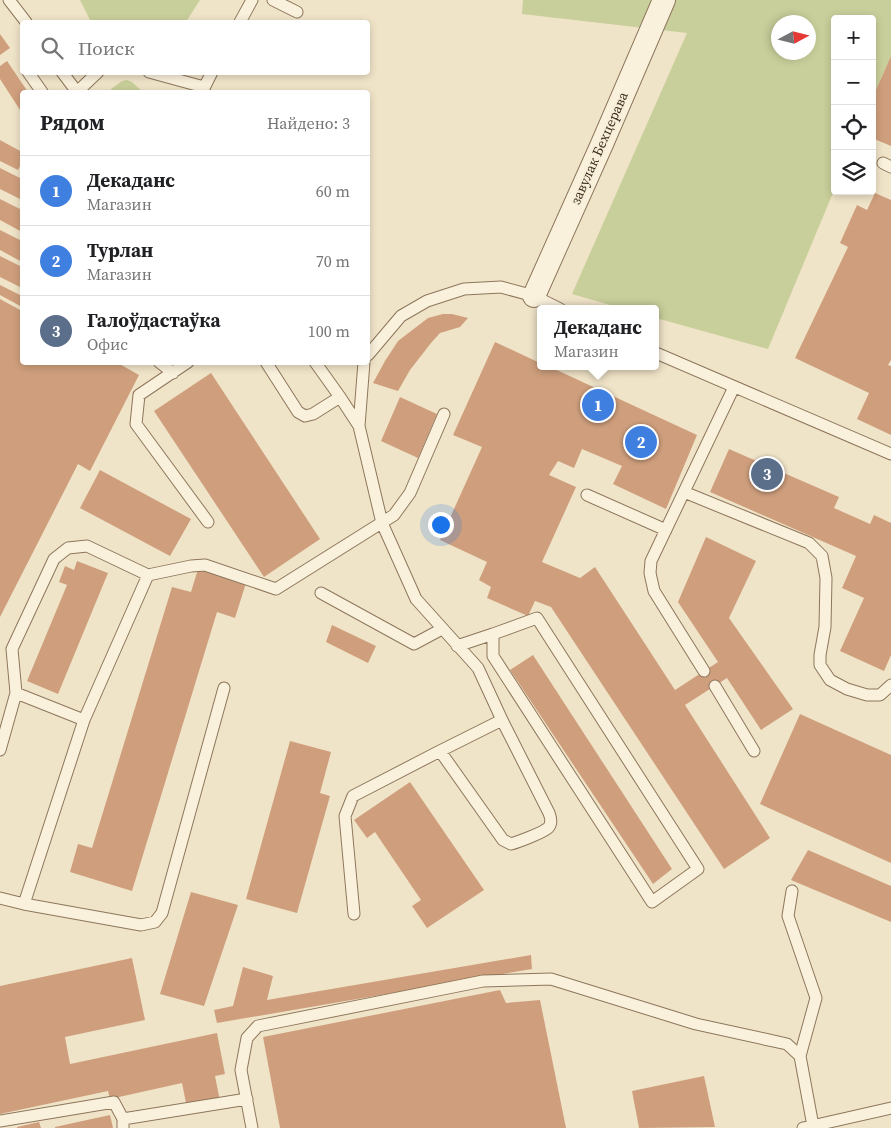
<!DOCTYPE html>
<html lang="ru">
<meta charset="utf-8">
<style>
:root{--surface:#fff;--page:#f6f6f6;--text:#202124;--muted:#757577;--line:#e0e0e0;--accent:#9e2a2b}
body{margin:0;font-family:"Source Serif 4",serif;background:var(--page);color:var(--text)}
.controls{position:absolute;right:15px;top:15px;display:grid;overflow:hidden;border-radius:5px;box-shadow:0 2px 8px #0003}
.controls button{width:45px;height:45px;display:grid;place-items:center;padding:0;border:0;border-bottom:1px solid var(--line);background:var(--surface);color:var(--text);font:25px sans-serif}
.compass{position:absolute;left:771px;top:15px;width:45px;height:45px;border-radius:50%;background:var(--surface);box-shadow:0 2px 8px #0003;rotate:83deg}
.you{position:absolute;left:440px;top:524px;width:18px;height:18px;margin:-12px;border:4px solid #fff;border-radius:50%;background:#1a73e8;box-shadow:0 0 0 8px #1a73e833}
.badge{display:grid;place-items:center;width:32px;height:32px;border-radius:50%;background:var(--accent);color:#fff;font-size:16px;font-weight:700}
.pin{position:absolute;translate:-50% -50%;border:2px solid #fff;box-shadow:0 1px 5px #0006}
.popup{position:absolute;left:537px;top:305px;width:122px;height:65px;box-sizing:border-box;display:grid;place-content:center;border-radius:5px;background:var(--surface);filter:drop-shadow(0 1px 4px #0005);font-size:16px;white-space:nowrap;color:var(--muted)}
.popup b{font-size:19px;color:var(--text)}
.popup::after{content:'';position:absolute;left:50%;top:100%;margin-left:-10px;border:10px solid transparent;border-top-color:var(--surface)}
.list{margin:0;padding:0;list-style:none}
h2{display:flex;justify-content:space-between;align-items:center;height:65px;margin:0;padding:0 20px;font-size:21px}
h2 small{font-size:16px;font-weight:400;color:var(--muted)}
.list li{display:grid;grid-template-columns:32px 1fr auto;gap:15px;align-items:center;box-sizing:border-box;height:70px;padding:0 20px;border-top:1px solid var(--line)}
.list b{display:block;font-size:19px;white-space:nowrap}
.list p{margin:0;font-size:16px;white-space:nowrap;color:var(--muted)}
.list em{font-size:16px;font-style:normal;color:var(--muted)}
.icon{flex:none;width:28px;height:28px;fill:none;stroke:currentColor;stroke-width:2;stroke-linecap:round;stroke-linejoin:round}
.map{position:relative;flex:none;width:891px;height:1128px;overflow:hidden}
.search{position:absolute;background:var(--surface);box-shadow:0 2px 8px #0003;left:20px;top:20px;width:350px;height:55px;display:flex;align-items:center;gap:12px;box-sizing:border-box;padding:0 18px;border-radius:5px;color:var(--muted);font-size:19px}
.panel{position:absolute;background:var(--surface);box-shadow:0 2px 8px #0003;left:20px;top:90px;width:350px;height:275px;border-radius:5px}
.map>svg:first-child{display:block}
.green{fill:#c9cf9b;fill-rule:evenodd}
.building{fill:#cf9f7d}
.lines{fill:none;stroke-linecap:round;stroke-linejoin:round}
.service-casing{stroke:#8d765c;stroke-width:13}
.minor-casing{stroke:#8d765c;stroke-width:24}
.service{stroke:#faf1dc;stroke-width:11}
.minor{stroke:#faf1dc;stroke-width:22}
.labels{text-anchor:middle;dominant-baseline:central;stroke-width:4;stroke-linejoin:round;paint-order:stroke}
.street-label{font-size:14px;fill:#3d2e20;stroke:#f7eed8}
</style>
<div class="map">
<svg width="891" height="1128" viewBox="0 0 891 1128">
<rect width="100%" height="100%" fill="#f0e4c8"/>
<!-- green -->
<path class="green" d="M80 0H200L186 22H91Z
M523 0H891V56L872 99V19H835V188L768 349 656 318V309H624L572 294 687 33 522 14ZM778 22H808V52H778Z
M127 80 132 82 143 92H113L111 89 122 81Z"/>
<!-- building -->
<path class="building" d="M0 34 10 48 0 55Z
M891 56V146L872 138V99Z
M7 61 28 92H22V113L0 79V66Z
M0 140 22 152V162L18 170 0 161Z
M0 168 22 179V200L0 189Z
M875 193 891 200V360L888 365 891 366V435L857 419 869 393 795 358 848 247 840 243 857 205 867 210Z
M0 199 22 210V232L0 220Z
M0 230 22 241V262L0 250Z
M0 256 22 267V288L0 277Z
M0 285 22 296V307L0 295Z
M0 299 22 311V362H116L139 375 90 471 78 464 0 617Z
M443 314H452L468 318 460 327 440 333 431 343 410 370 398 391 373 383 385 361 398 341 428 318Z
M495 342 540 363V366H548L697 435 666 509 613 484 622 466 582 449 574 468 558 461 549 475 576 487 542 562 580 578 595 567 675 690 718 662 678 602 706 537 756 561 729 618 793 709 761 730 727 678 685 705 770 838 724 869 551 607 535 601 528 616 487 598 491 587 479 580 487 562 440 540 482 447 453 435Z
M211 373 320 539 264 577 154 411Z
M400 397 437 414 418 458 381 441Z
M729 449 839 497 834 508 870 524 874 515 891 523V655L884 671 840 651 864 598 842 588 856 556 710 492Z
M100 470 191 519 170 556 80 508Z
M77 561 108 573 58 694 27 681 67 585 59 582 65 566 74 570Z
M198 569 246 583 235 618 217 612 132 891 70 872 78 844 92 848 172 587 191 592Z
M332 625 376 646 368 663 326 642Z
M533 655 672 869 653 884 510 670Z
M800 714 891 755V863L760 804Z
M290 741 331 752 320 793 330 796 297 913 246 899Z
M410 782 484 890 427 928 412 906 421 900 375 832 367 838 354 820Z
M808 850 891 886V922L791 880Z
M191 892 238 905 204 1006 160 994Z
M531 955 532 969 217 1023 214 1010 233 1006 243 967 273 976 267 1000Z
M132 958 145 1020 65 1037 70 1064 217 1033 225 1074 215 1076 220 1101 187 1108 182 1083 110 1099 108 1091 0 1114V986Z
M500 990 506 1003 540 1000 566 1128H280L263 1037Z
M704 1076 715 1127 639 1128 632 1091Z
M110 1115 113 1128H55V1127Z
M39 1122 41 1128H17V1127Z"/>
<g class="lines">
<defs>
<path id="service" d="M9 0 26 22
M273 0 297 12
M240 22 252 0
M28 72 42 92
M62 72 77 92
M149 72 204 87
M77 92 98 72
M202 92 212 72
M883 163 891 167
M656 353 891 454
M368 355 401 316 427 301 464 289 501 287 534 296 560 309
M159 362 173 373
M188 362 139 395 136 424 208 522
M266 362 298 412 305 416 313 414 340 397
M315 362 340 397 359 426
M364 362 359 426 382 523 416 599 478 668 502 720 549 813C551 818 552 824 548 828 542 833 518 842 511 844L503 840 440 751 502 720
M684 492 809 543 822 556 826 578 825 627 820 655V665L830 680 847 689 867 695H880L891 685
M587 495 666 530
M321 593 414 644 442 629
M537 618 698 869 652 902 493 656V634Z
M457 646 493 634
M704 671 654 591 650 573 651 561 734 387
M715 686 754 751
M224 688 162 913 155 922 141 925 24 904 84 720 148 575 191 566 205 565 276 589 394 515 410 493 444 414
M16 693 12 649 54 559 68 548 87 546 148 575
M0 750 16 693 84 720
M792 891 788 916 816 998 800 1056
M0 898 24 904
M354 914 345 816 353 796 440 751
M123 1119 247 1099
M0 1121 114 1102 123 1119V1128
M252 1128 241 1070 247 1038 258 1026 483 981 551 979 696 1024 787 1044 800 1056 813 1126
M803 1128 891 1108"/>
<path id="minor" d="M534 296 602 144 664 0"/>
</defs>
<!-- service casing -->
<use href="#service" class="service-casing"/>
<!-- minor casing -->
<use href="#minor" class="minor-casing"/>
<!-- service -->
<use href="#service" class="service"/>
<!-- minor -->
<use href="#minor" class="minor"/>
</g>
<g class="labels">
<!-- street labels -->
<g class="street-label">
<text transform="translate(599 148) rotate(-66)">завулак Бехцерава</text>
</g>
</g>
</svg>
<div class="controls">
<button>+</button>
<button>−</button>
<button><svg class="icon" aria-label="locate" viewBox="0 0 24 24"><circle cx="12" cy="12" r="6"/><path d="M12 2v4M12 18v4M2 12h4M18 12h4"/></svg></button>
<button><svg class="icon" aria-label="layers" viewBox="0 0 24 24"><path d="M12 4l9 5-9 5-9-5zM3 14l9 5 9-5"/></svg></button>
</div>
<svg class="compass" viewBox="-18 -18 36 36"><path d="M0-13l5 13h-10z" fill="#e53935"/><path d="M0 13l5-13h-10z" fill="#757577"/></svg>
<div class="you"></div>
<div class="pin badge" style="left:598px;top:405px;background:#3f7fe0">1</div>
<div class="popup"><b>Декаданс</b>Магазин</div>
<div class="pin badge" style="left:641px;top:442px;background:#3f7fe0">2</div>
<div class="pin badge" style="left:767px;top:474px;background:#5c6f8a">3</div>
<div class="search"><svg class="icon" aria-label="search" viewBox="0 0 24 24"><circle cx="10" cy="10" r="6"/><path d="M15 15l6 6"/></svg>Поиск</div>
<section class="panel">
<h2>Рядом<small>Найдено: 3</small></h2>
<ul class="list">
<li><span class="badge" style="background:#3f7fe0">1</span><div><b>Декаданс</b><p>Магазин</p></div><em>60 m</em></li>
<li><span class="badge" style="background:#3f7fe0">2</span><div><b>Турлан</b><p>Магазин</p></div><em>70 m</em></li>
<li><span class="badge" style="background:#5c6f8a">3</span><div><b>Галоўдастаўка</b><p>Офис</p></div><em>100 m</em></li>
</ul>
</section>
</div>
